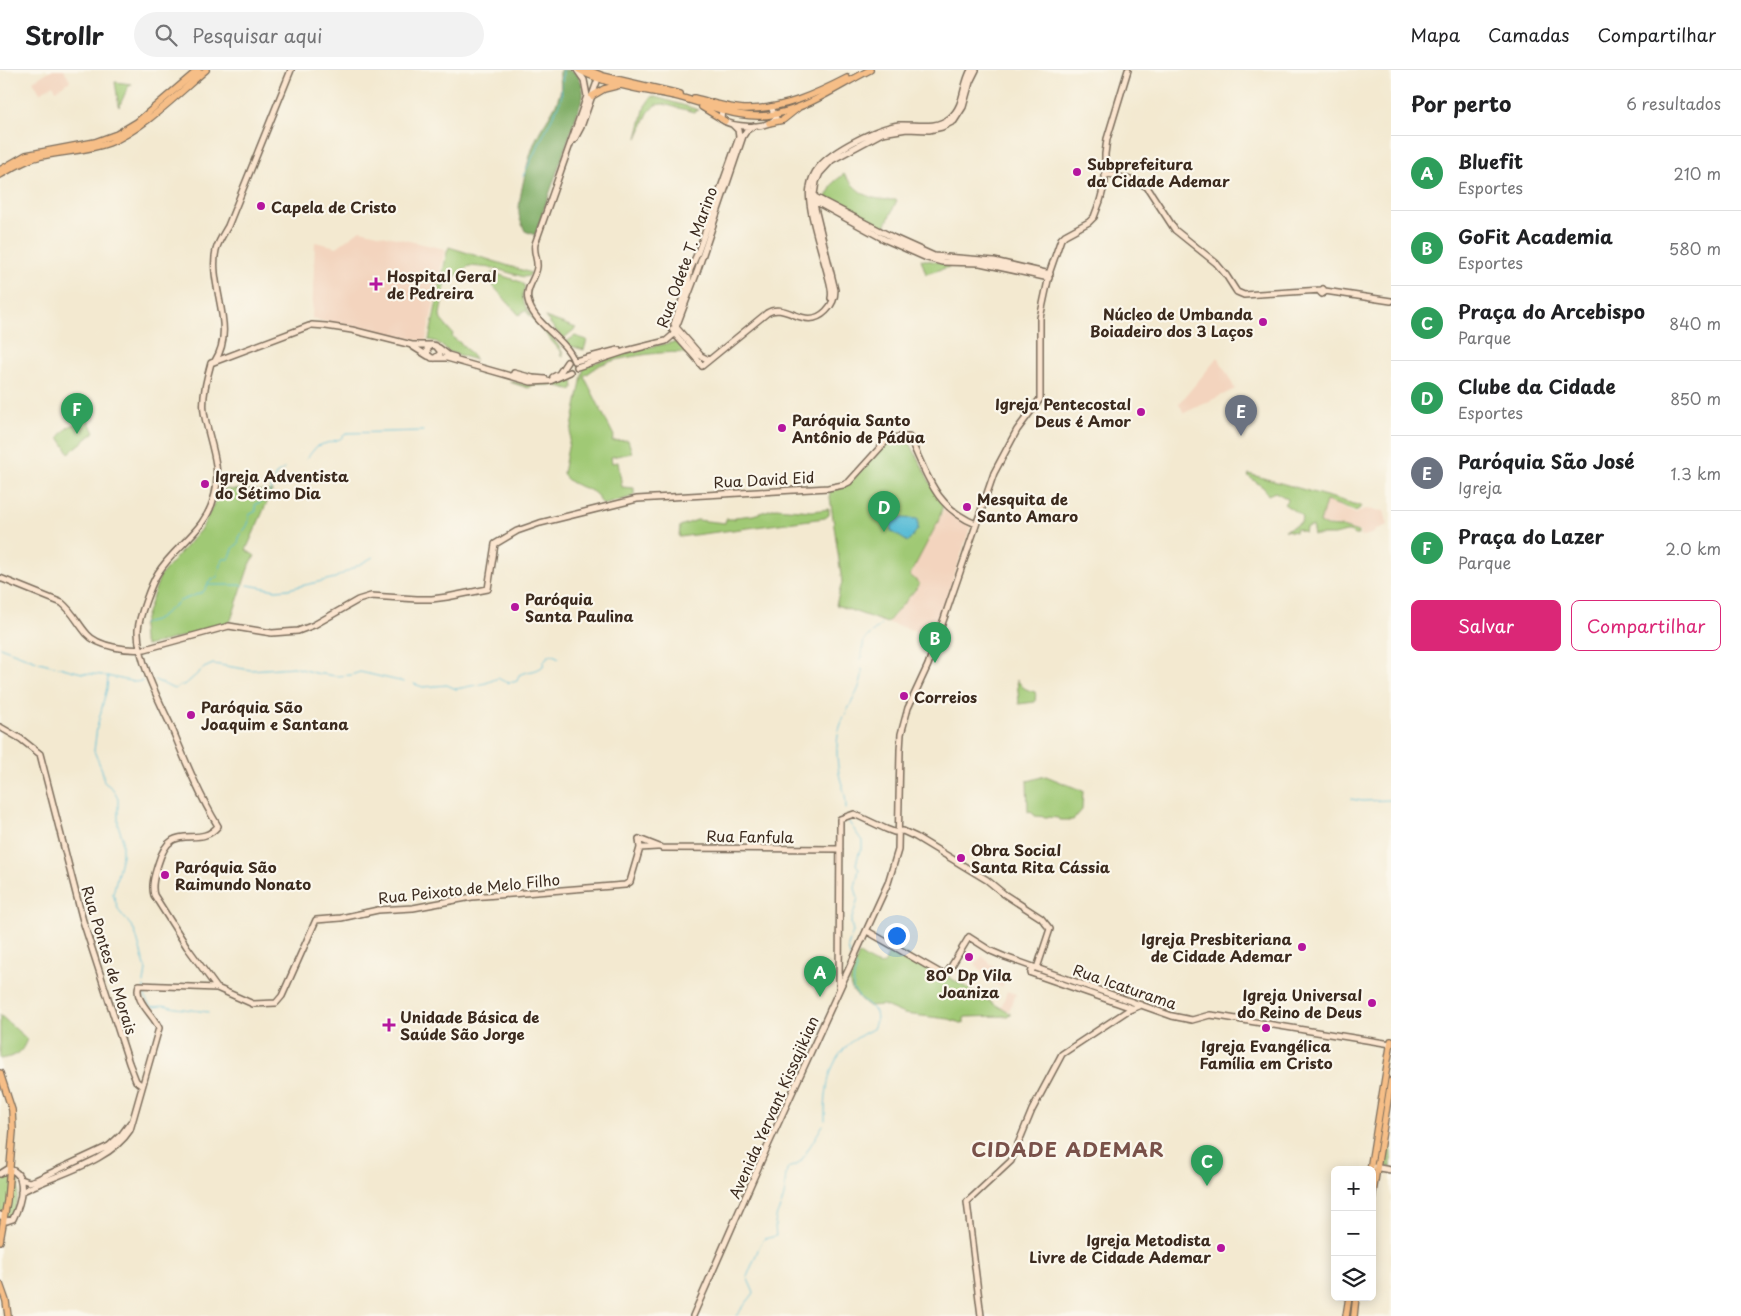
<!DOCTYPE html>
<html lang="pt">
<meta charset="utf-8">
<style>
:root{--surface:#fff;--page:#f2f2f2;--text:#202124;--muted:#757577;--line:#e0e0e0;--accent:#db2777}
body{margin:0;font-family:"Playpen Sans",sans-serif;background:var(--page);color:var(--text)}
.controls{position:absolute;right:15px;bottom:15px;display:grid;overflow:hidden;border-radius:8px;box-shadow:0 2px 12px #0003}
.controls button{width:45px;height:45px;display:grid;place-items:center;padding:0;border:0;border-bottom:1px solid var(--line);background:var(--surface);color:var(--text);font:25px sans-serif}
.you{position:absolute;left:896px;top:865px;width:18px;height:18px;margin:-12px;border:4px solid #fff;border-radius:50%;background:#1a73e8;box-shadow:0 0 0 8px #1a73e833}
.badge{display:grid;place-items:center;width:32px;height:32px;border-radius:50%;background:var(--accent);color:#fff;font-size:16px;font-weight:700}
.pin{position:absolute;translate:-50% -41px;filter:drop-shadow(0 1px 2px #0008)}
.pin::after{content:'';position:absolute;top:26px;width:18px;height:15px;background:inherit;clip-path:polygon(0 0,100% 0,50% 100%)}
.list{margin:0;padding:0;list-style:none}
h2{display:flex;justify-content:space-between;align-items:center;height:65px;margin:0;padding:0 20px;font-size:21px}
h2 small{font-size:16px;font-weight:400;color:var(--muted)}
.list li{display:grid;grid-template-columns:32px 1fr auto;gap:15px;align-items:center;box-sizing:border-box;height:75px;padding:0 20px;border-top:1px solid var(--line)}
.list b{display:block;font-size:19px;white-space:nowrap}
.list p{margin:0;font-size:16px;white-space:nowrap;color:var(--muted)}
.list em{font-size:16px;font-style:normal;color:var(--muted)}
.actions{display:flex;gap:10px;padding:15px 20px}
.actions a{flex:1;padding:11px 0;border:1px solid var(--accent);border-radius:8px;text-align:center;font-size:18px;color:var(--accent)}
.actions .main{background:var(--accent);color:#fff}
.icon{flex:none;width:28px;height:28px;fill:none;stroke:currentColor;stroke-width:2;stroke-linecap:round;stroke-linejoin:round}
.map{position:relative;flex:none;width:1391px;height:1246px;overflow:hidden}
header{display:flex;align-items:center;gap:30px;box-sizing:border-box;height:70px;padding:0 25px;background:var(--surface);border-bottom:1px solid var(--line)}
header strong{font-size:24px}
nav{display:flex;gap:28px;margin-inline-start:auto;font-size:18px}
.search{width:350px;height:45px;background:var(--page);display:flex;align-items:center;gap:12px;box-sizing:border-box;padding:0 18px;border-radius:28px;color:var(--muted);font-size:19px}
main{display:flex}
aside{flex:1;background:var(--surface)}
.map>svg:first-child{display:block}
.built{fill:#f3d4be}
.green{fill:#a0c975;stroke:#6e7a4a}
.forest{fill:#80ad66;stroke:#5e6c42}
.water{fill:#58bcd6;stroke:#4a737a}
.lines{fill:none;stroke-linecap:round;stroke-linejoin:round}
.stream{stroke:#58bcd6;stroke-width:1}
.secondary-casing{stroke:#7b6d5c;stroke-width:8}
.primary-casing{stroke:#7b6d5c;stroke-width:8}
.secondary{stroke:#fbe5cf;stroke-width:5}
.primary{stroke:#f6be87;stroke-width:5.5}
.poi-dot{fill:#b5179e;stroke:#fbf7ec;stroke-width:2}
.labels{text-anchor:middle;dominant-baseline:central;stroke-width:4.5;stroke-linejoin:round;paint-order:stroke}
.poi-label{font-size:15px;font-weight:bold;fill:#3b2a1e;stroke:#fbf7ec;text-anchor:start}
.street-label{font-size:15px;fill:#3b2a1e;stroke:#fbf7ec}
.district-label{font-size:20px;font-weight:bold;letter-spacing:1px;fill:#7a524a;stroke:#fbf7ec}
</style>
<header>
<strong>Strollr</strong>
<div class="search"><svg class="icon" aria-label="search" viewBox="0 0 24 24"><circle cx="10" cy="10" r="6"/><path d="M15 15l6 6"/></svg>Pesquisar aqui</div>
<nav><a>Mapa</a><a>Camadas</a><a>Compartilhar</a></nav>
</header>
<main>
<div class="map">
<svg width="1391" height="1246" viewBox="0 0 1391 1246">
<rect width="100%" height="100%" fill="#fbf7ec"/>
<filter id="ink" filterUnits="userSpaceOnUse"><feTurbulence type="fractalNoise" baseFrequency=".02" numOctaves="2"/><feDisplacementMap in="SourceGraphic" scale="10" xChannelSelector="R" yChannelSelector="G"/><feConvolveMatrix kernelMatrix="1 2 1 2 8 2 1 2 1" color-interpolation-filters="sRGB"/></filter>
<filter id="wash" filterUnits="userSpaceOnUse"><feTurbulence type="fractalNoise" baseFrequency=".0096" numOctaves="4" result="noise"/><feDisplacementMap in="SourceGraphic" scale="20" xChannelSelector="R" yChannelSelector="G"/><feGaussianBlur stdDeviation="1.12" result="paint"/><feColorMatrix in="noise" values="0 0 0 0 0 0 0 0 0 0 0 0 0 0 0 0 0 1.4 0 .05"/><feComposite in="paint" operator="in"/></filter>
<g filter="url(#wash)">
<rect width="100%" height="100%" fill="#f3e9d0"/>
<!-- built -->
<path class="built" d="M51 0H64L70 11 56 20 53 15 40 23 33 11Z
M360 160 445 179 426 272 312 249 315 172 337 177Z
M1218 287 1235 319 1184 343 1179 334Z
M1326 431 1356 444 1364 439 1384 441 1388 455 1375 460 1374 463 1361 467V462L1342 456 1320 454Z
M945 438 962 450 971 455 934 566 888 553 920 515 910 505Z
M982 886 1008 909 1001 918 975 895Z
M1007 921 1016 924 1009 941 1001 938Z"/>
<!-- green -->
<path class="green" d="M115 12 132 14 128 17 119 37Z
M652 26 699 40 694 42 663 34 655 35 648 43 637 68 645 36Z
M844 104C860 126 870 130 897 130L883 161 825 129 834 112Z
M449 177 531 203 529 206 524 207 493 198 469 196 445 215 440 245 441 250 453 264 452 267 463 275 476 290 449 282 437 272 429 270 447 182Z
M921 189 948 194 949 197 926 204Z
M494 203 521 212C529 218 521 221 523 229 524 236 531 245 535 250 542 258 564 277 563 287L560 285 562 283 525 240 519 245 486 208 491 204Z
M545 247 576 258 563 269Z
M575 266 587 270 584 280 568 275 566 272Z
M675 272 681 273 690 284C671 279 619 287 600 295 595 298 589 303 584 306L614 366 612 371 628 370 632 383 611 387 612 393 618 392 622 417 634 418V425L632 427 603 435C600 431 598 425 593 422 584 416 567 415 563 403L584 296 644 278Z
M567 306C574 309 575 314 572 320L554 315H532L531 317 528 318 510 312V311L527 315 531 313 553 312Z
M87 349 95 362 69 383 59 367 68 357Z
M908 369 937 426 943 435 938 452 910 505 920 514 887 553 836 535 842 512 829 420 844 416 888 370Z
M1249 404 1361 436 1359 439 1355 441 1326 431 1320 453 1327 456 1342 457 1358 462V465H1354L1351 462H1346L1335 465H1314L1312 456 1306 458 1305 462 1296 459 1295 462 1285 460 1301 453 1302 446 1284 434 1288 429 1275 422 1268 425 1264 418 1248 406Z
M221 419 272 421 246 480 255 486 249 496 231 550 226 555 146 576 143 570 142 557 160 506 202 458Z
M776 438 812 441 829 439V445L825 448 679 467 680 456 697 450 725 453 726 449H735V447L753 445Z
M1017 609C1022 618 1026 620 1036 622L1035 632 1019 634Z
M1046 706 1083 721 1082 740 1073 750H1059L1058 748 1035 746 1031 741 1028 742 1027 711C1034 710 1039 707 1046 706Z
M889 875 944 909 947 906 1011 944 1007 946 966 947 964 948V954L949 949 904 944 883 935 868 936C842 915 849 911 859 884 865 887 880 900 885 892 888 888 888 880 889 875Z
M0 945 27 969C21 985 16 986 0 989Z
M1385 1074 1391 1075V1097L1381 1095Z
M5 1103H15C16 1106 18 1108 18 1111 20 1119 15 1145 9 1149L0 1142V1107Z"/>
<!-- forest -->
<path class="forest" d="M560 0C564 0 569 0 573 1 581 5 584 19 583 27L535 165 525 161C523 156 519 149 519 143 518 129 530 80 537 67 544 52 555 41 560 23 562 15 559 7 560 0Z"/>
<!-- water -->
<path class="water" d="M886 441 887 447 918 449V459L908 472 891 461 890 450 884 448 883 442Z"/>
<g class="lines">
<!-- stream -->
<path class="stream" d="M523 106 561 30 563 0
M306 389 317 376 340 369 347 363 423 361
M209 515H243
M248 515 276 520 288 519 335 508 373 487
M143 554 155 551 180 531 203 522 208 515V512L217 507 223 489H229L234 477 238 474 240 464C246 459 250 453 249 445L256 441 255 435 268 427 276 404 284 399
M0 577 39 592 82 603 102 605 135 612 142 611
M861 589 864 570 881 555
M108 606 107 618 97 657 94 681 102 700 104 712 113 719 118 729V755L122 767V785L113 824 119 841 133 858 136 865 146 900 144 913
M155 610 174 619 187 613 204 598 213 594 251 600 294 597 315 603 336 606 351 605 360 602 404 612
M414 614 423 617 447 615 456 619 486 613 498 608C504 612 509 614 517 611L519 605C528 600 535 603 543 596L544 591 548 586 553 585 559 588
M1351 729 1362 731 1391 730
M846 739C846 724 844 722 840 708 837 695 836 678 838 665 841 643 865 619 862 599
M848 751 862 771V779L859 783 856 794 859 799 855 818 858 828 851 852 853 862 848 876 850 887
M144 917C144 931 150 941 164 935 175 939 195 940 208 942
M825 1050C825 1007 831 978 873 959L877 948 876 942 859 927 853 919 854 906 857 898 855 894
M736 1246 754 1223 747 1207 760 1175 764 1169 776 1166C773 1143 779 1145 784 1126 786 1117 784 1107 788 1098L796 1095 801 1091 823 1055"/>
</g>
</g>
<g filter="url(#ink)">
<g class="lines">
<defs>
<path id="secondary" d="M722 38 721 49C733 58 766 60 776 48L771 37
M574 70 581 57 599 6
M1106 103 1138 112 1147 117 1175 160 1216 193 1226 205 1235 219 1237 222 1244 225 1321 220
M811 125 894 168 934 186 994 191 1050 204
M811 129 884 169 927 188 942 192 980 193 1049 208
M1323 219 1325 222 1322 224 1320 222Z
M1325 221 1391 231
M831 228C833 220 829 210 827 202 822 182 806 135 810 117 811 110 815 102 819 97 833 80 877 58 899 55 917 54 935 60 950 48 965 36 962 15 971 0
M674 254 688 212 690 200 698 182 739 67 738 60 733 55
M312 255 326 256 352 260 412 275H432
M309 256 211 293C207 308 202 326 204 342 208 368 222 396 215 424 206 462 177 473 158 503 151 514 139 547 138 560 137 588 159 631 171 656 185 690 199 725 218 756 198 781 172 747 158 794 155 804 151 815 154 825L187 877 217 918 253 934 276 933 282 926 316 850 341 848 378 840 413 838 472 827 625 815 630 812 640 778 639 769
M675 256 701 286 709 290
M672 259C680 273 693 282 702 296L767 243C786 231 805 262 826 241 832 235 835 228 835 220L813 130 816 112 820 103 832 90 882 63 907 59 929 60 942 57 954 51 963 37 970 12 976 0
M412 276 428 286
M439 278 448 285 455 287
M435 288 440 284V281L436 276 432 275 427 279 428 285 432 288H447L531 312 550 311 570 302
M215 291C237 257 208 216 216 180 218 172 224 163 228 156L291 0
M574 291C565 268 533 254 528 230 525 218 536 208 537 197 538 189 533 182 535 174L587 26 584 10 577 0
M575 291 618 280
M577 297 626 281 666 271 673 265 697 202 743 66 747 60 754 56
M514 303 533 308 545 309
M553 307 559 304 567 292
M0 508 62 533C73 542 78 554 87 564 98 577 129 581 145 579L229 556 272 563 298 561 314 555 358 530 371 526 417 529H432L447 527 488 519 495 474 517 461 540 453 637 429 828 418 843 415 849 412 887 370 898 367H909L911 371C928 407 936 438 976 454
M0 657 21 669 40 684 83 851 129 993 136 1011 142 1016
M639 769 662 778 840 779
M640 778 657 777
M867 861 942 904 946 903 949 900 969 867 991 881 1005 887 1172 946 1192 950 1210 945 1218 946 1391 974
M1033 897 1031 903 1132 938
M839 919 840 749 854 744 886 759 894 762 903 761 916 767 987 810 1004 824 1041 848 1050 859 1037 898
M1373 1097 1391 1100
M0 1104 8 1099C30 1103 20 1135 13 1149L7 1151 0 1145
M21 1109 29 1112 36 1110 109 1076 122 1064 131 1052
M21 1122C55 1104 109 1093 130 1060L159 958C154 945 133 930 139 915L217 918
M693 1246 765 1082 888 813 898 780 900 680 901 664 908 638 928 595 994 403 1017 360 1040 329V248L1050 201 1061 169 1065 165 1089 152 1094 147 1100 131 1105 112V84L1107 69 1128 0
M981 1246 967 1132 1011 1091 1032 1040 1062 984 1127 941 1141 935"/>
<path id="primary" d="M579 0C609 16 646 20 679 27 711 35 742 52 776 44 810 37 840 15 870 0
M588 0 603 6 680 24
M592 26 604 19 620 15
M694 28C711 32 729 39 747 39 784 39 816 24 847 8
M702 37 725 51
M769 53 783 50 798 38
M0 100 26 85 95 72 117 64 137 52 198 0
M0 105C11 99 22 92 34 88 59 81 85 82 109 73 141 61 179 23 206 0
M0 1003 12 1040 13 1061 7 1131 0 1171
M1370 1100 1391 971
M1372 1129 1391 1011
M0 1214 6 1231 8 1246
M1346 1246 1349 1227
M1354 1246 1356 1227"/>
</defs>
<!-- secondary casing -->
<use href="#secondary" class="secondary-casing"/>
<!-- primary casing -->
<use href="#primary" class="primary-casing"/>
<!-- secondary -->
<use href="#secondary" class="secondary"/>
<!-- primary -->
<use href="#primary" class="primary"/>
</g>
</g>
<!-- markers -->
<g class="poi-dot">
<circle cx="1077" cy="102" r="5"/>
<circle cx="261" cy="136" r="5"/>
<path d="M373.5 206.5h5v5h5v5h-5v5h-5v-5h-5v-5h5z"/>
<circle cx="1263" cy="252" r="5"/>
<circle cx="1141" cy="342" r="5"/>
<circle cx="782" cy="358" r="5"/>
<circle cx="205" cy="414" r="5"/>
<circle cx="967" cy="437" r="5"/>
<circle cx="515" cy="537" r="5"/>
<circle cx="904" cy="626" r="5"/>
<circle cx="191" cy="645" r="5"/>
<circle cx="961" cy="788" r="5"/>
<circle cx="165" cy="805" r="5"/>
<circle cx="1302" cy="877" r="5"/>
<circle cx="969" cy="887" r="5"/>
<circle cx="1372" cy="933" r="5"/>
<path d="M386.5 947.5h5v5h5v5h-5v5h-5v-5h-5v-5h5z"/>
<circle cx="1266" cy="958" r="5"/>
<circle cx="1221" cy="1178" r="5"/>
</g>
<g class="labels">
<!-- poi labels -->
<g class="poi-label">
<text x="1087" y="93">Subprefeitura<tspan x="1087" dy="17">da Cidade Ademar</tspan></text>
<text x="271" y="136">Capela de Cristo</text>
<text x="387" y="205">Hospital Geral<tspan x="387" dy="17">de Pedreira</tspan></text>
<text x="1253" y="243" text-anchor="end">Núcleo de Umbanda<tspan x="1253" dy="17">Boiadeiro dos 3 Laços</tspan></text>
<text x="1131" y="333" text-anchor="end">Igreja Pentecostal<tspan x="1131" dy="17">Deus é Amor</tspan></text>
<text x="792" y="349">Paróquia Santo<tspan x="792" dy="17">Antônio de Pádua</tspan></text>
<text x="215" y="405">Igreja Adventista<tspan x="215" dy="17">do Sétimo Dia</tspan></text>
<text x="977" y="428">Mesquita de<tspan x="977" dy="17">Santo Amaro</tspan></text>
<text x="525" y="528">Paróquia<tspan x="525" dy="17">Santa Paulina</tspan></text>
<text x="914" y="626">Correios</text>
<text x="201" y="636">Paróquia São<tspan x="201" dy="17">Joaquim e Santana</tspan></text>
<text x="971" y="779">Obra Social<tspan x="971" dy="17">Santa Rita Cássia</tspan></text>
<text x="175" y="796">Paróquia São<tspan x="175" dy="17">Raimundo Nonato</tspan></text>
<text x="1292" y="868" text-anchor="end">Igreja Presbiteriana<tspan x="1292" dy="17">de Cidade Ademar</tspan></text>
<text x="969" y="904" text-anchor="middle">80º Dp Vila<tspan x="969" dy="17">Joaniza</tspan></text>
<text x="1362" y="924" text-anchor="end">Igreja Universal<tspan x="1362" dy="17">do Reino de Deus</tspan></text>
<text x="400" y="946">Unidade Básica de<tspan x="400" dy="17">Saúde São Jorge</tspan></text>
<text x="1266" y="975" text-anchor="middle">Igreja Evangélica<tspan x="1266" dy="17">Família em Cristo</tspan></text>
<text x="1211" y="1169" text-anchor="end">Igreja Metodista<tspan x="1211" dy="17">Livre de Cidade Ademar</tspan></text>
</g>
<!-- street labels -->
<g class="street-label">
<text transform="translate(686 187) rotate(-70)">Rua Odete T. Marino</text>
<text transform="translate(764 409) rotate(-3)">Rua David Eid</text>
<text transform="translate(750 766) rotate(1)">Rua Fanfula</text>
<text transform="translate(469 818) rotate(-6)">Rua Peixoto de Melo Filho</text>
<text transform="translate(110 890) rotate(73)">Rua Pontes de Morais</text>
<text transform="translate(1125 916) rotate(19)">Rua Icaturama</text>
<text transform="translate(773 1037) rotate(-66)">Avenida Yervant Kissajikian</text>
</g>
<!-- district labels -->
<g class="district-label">
<text x="1068" y="1079">CIDADE ADEMAR</text>
</g>
</g>
</svg>
<div class="controls">
<button>+</button>
<button>−</button>
<button><svg class="icon" aria-label="layers" viewBox="0 0 24 24"><path d="M12 4l9 5-9 5-9-5zM3 14l9 5 9-5"/></svg></button>
</div>
<div class="you"></div>
<div class="pin badge" style="left:820px;top:927px;background:#2e9e5b">A</div>
<div class="pin badge" style="left:935px;top:593px;background:#2e9e5b">B</div>
<div class="pin badge" style="left:1207px;top:1116px;background:#2e9e5b">C</div>
<div class="pin badge" style="left:884px;top:462px;background:#2e9e5b">D</div>
<div class="pin badge" style="left:1241px;top:366px;background:#6b7280">E</div>
<div class="pin badge" style="left:77px;top:364px;background:#2e9e5b">F</div>
</div>
<aside>
<h2>Por perto<small>6 resultados</small></h2>
<ul class="list">
<li><span class="badge" style="background:#2e9e5b">A</span><div><b>Bluefit</b><p>Esportes</p></div><em>210 m</em></li>
<li><span class="badge" style="background:#2e9e5b">B</span><div><b>GoFit Academia</b><p>Esportes</p></div><em>580 m</em></li>
<li><span class="badge" style="background:#2e9e5b">C</span><div><b>Praça do Arcebispo</b><p>Parque</p></div><em>840 m</em></li>
<li><span class="badge" style="background:#2e9e5b">D</span><div><b>Clube da Cidade</b><p>Esportes</p></div><em>850 m</em></li>
<li><span class="badge" style="background:#6b7280">E</span><div><b>Paróquia São José</b><p>Igreja</p></div><em>1.3 km</em></li>
<li><span class="badge" style="background:#2e9e5b">F</span><div><b>Praça do Lazer</b><p>Parque</p></div><em>2.0 km</em></li>
</ul>
<div class="actions"><a class="main">Salvar</a><a>Compartilhar</a></div>
</aside>
</main>
